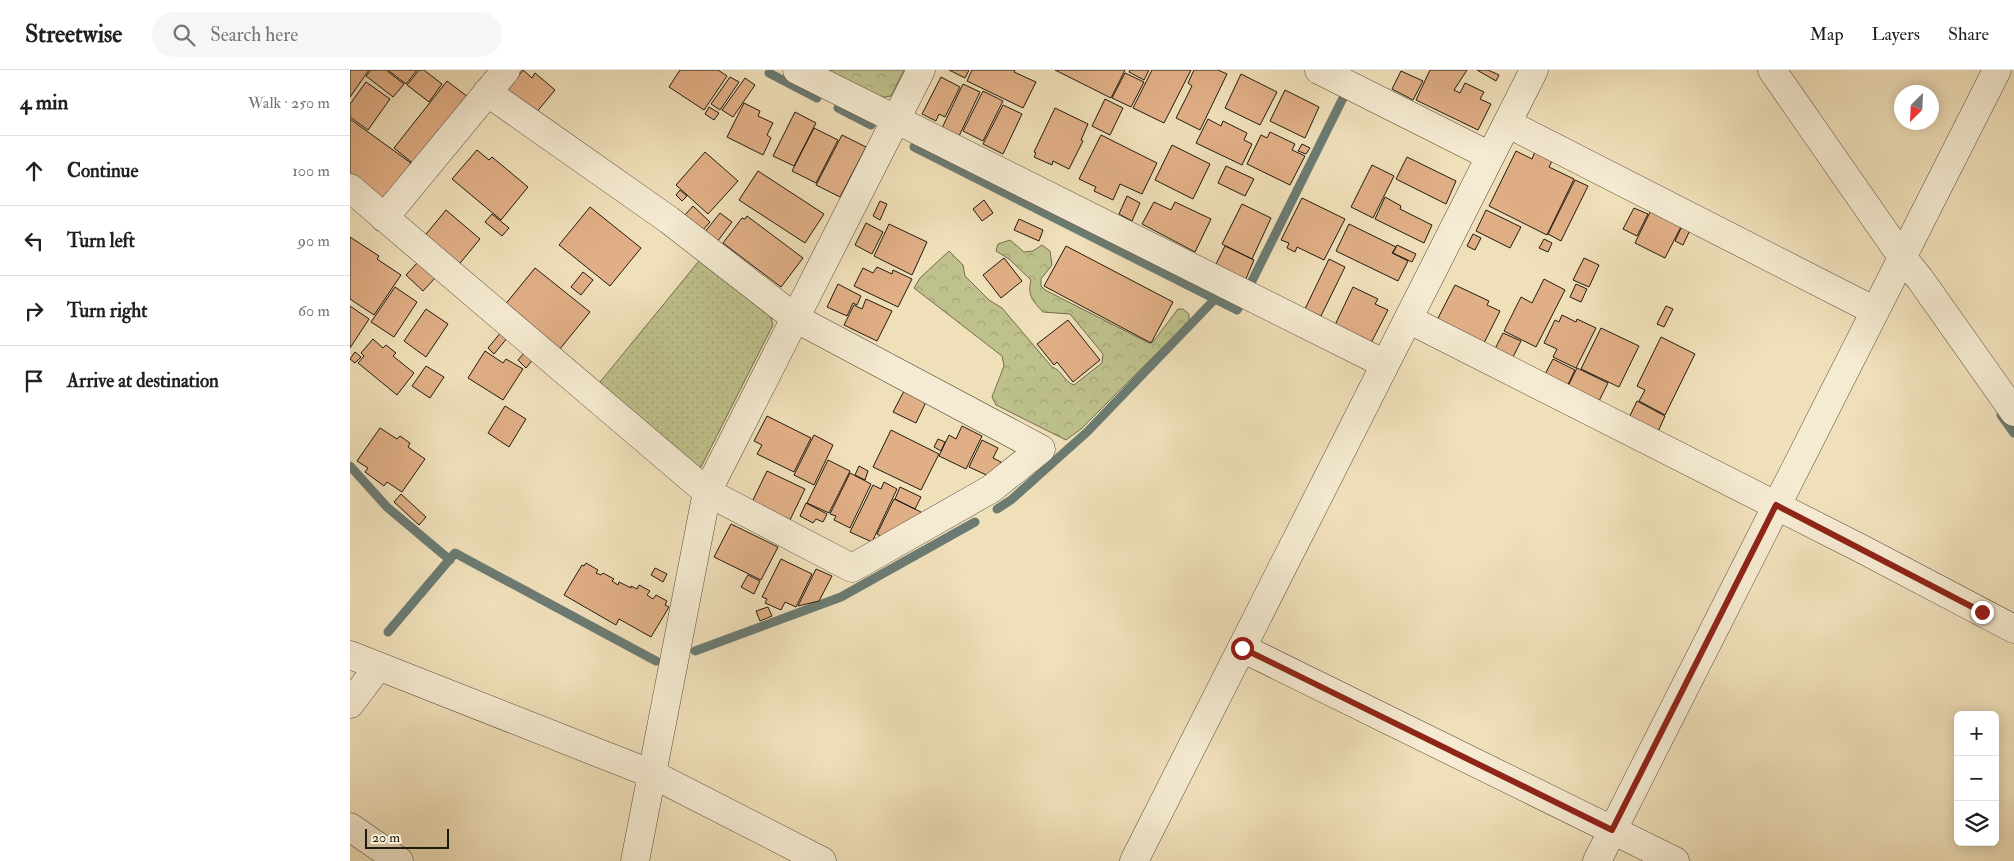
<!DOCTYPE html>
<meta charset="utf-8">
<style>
:root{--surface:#fff;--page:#f6f6f6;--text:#202124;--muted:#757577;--line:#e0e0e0}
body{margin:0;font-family:"IM FELL Double Pica",serif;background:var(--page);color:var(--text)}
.controls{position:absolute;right:15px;bottom:15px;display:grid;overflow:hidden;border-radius:8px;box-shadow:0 2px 12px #0003}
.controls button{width:45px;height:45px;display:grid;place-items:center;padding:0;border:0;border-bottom:1px solid var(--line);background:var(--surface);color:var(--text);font:25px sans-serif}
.compass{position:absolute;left:1544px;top:15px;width:45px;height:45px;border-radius:50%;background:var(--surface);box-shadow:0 2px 12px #0003;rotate:204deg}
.scale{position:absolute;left:15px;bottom:12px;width:84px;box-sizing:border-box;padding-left:5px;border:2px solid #221a0f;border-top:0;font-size:14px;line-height:18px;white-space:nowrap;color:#221a0f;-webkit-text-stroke:4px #f5ebd2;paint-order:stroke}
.stop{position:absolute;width:15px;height:15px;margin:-11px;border:4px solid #8f2418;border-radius:50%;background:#fff}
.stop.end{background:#8f2418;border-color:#fff;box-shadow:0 1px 5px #0008}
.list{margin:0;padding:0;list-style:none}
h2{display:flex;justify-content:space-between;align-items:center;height:65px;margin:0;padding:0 20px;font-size:21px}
h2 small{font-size:16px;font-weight:400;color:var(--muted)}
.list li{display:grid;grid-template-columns:32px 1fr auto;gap:15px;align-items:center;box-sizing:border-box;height:70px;padding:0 20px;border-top:1px solid var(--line)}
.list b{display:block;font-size:19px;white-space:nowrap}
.list em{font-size:16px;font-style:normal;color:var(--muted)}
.icon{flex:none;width:28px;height:28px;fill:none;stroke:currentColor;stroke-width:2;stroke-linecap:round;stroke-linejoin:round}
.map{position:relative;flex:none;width:1664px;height:791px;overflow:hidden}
header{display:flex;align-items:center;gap:30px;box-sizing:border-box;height:70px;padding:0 25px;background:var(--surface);border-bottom:1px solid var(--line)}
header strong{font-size:24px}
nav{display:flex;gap:28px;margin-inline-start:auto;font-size:18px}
.search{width:350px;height:45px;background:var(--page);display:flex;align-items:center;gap:12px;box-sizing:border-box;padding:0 18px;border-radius:28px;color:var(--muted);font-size:19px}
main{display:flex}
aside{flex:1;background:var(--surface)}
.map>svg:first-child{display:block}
.grass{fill:url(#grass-dots);stroke:#706e4e}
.forest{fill:url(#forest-crowns);stroke:#706e4e}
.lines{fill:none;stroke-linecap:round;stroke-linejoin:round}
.stream{stroke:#6b7b73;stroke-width:9}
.building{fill:#e1af86;stroke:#221a0f}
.minor-casing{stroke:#564c3a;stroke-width:29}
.minor{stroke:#f5ebd2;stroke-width:28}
.route{stroke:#8f2418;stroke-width:6}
</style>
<header>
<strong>Streetwise</strong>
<div class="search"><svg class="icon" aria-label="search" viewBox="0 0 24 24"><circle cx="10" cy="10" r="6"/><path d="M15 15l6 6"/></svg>Search here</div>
<nav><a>Map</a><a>Layers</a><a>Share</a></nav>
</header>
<main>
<aside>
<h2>4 min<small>Walk · 250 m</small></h2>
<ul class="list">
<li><svg class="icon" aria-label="ahead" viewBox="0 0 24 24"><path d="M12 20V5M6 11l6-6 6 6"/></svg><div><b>Continue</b></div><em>100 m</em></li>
<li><svg class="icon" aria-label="left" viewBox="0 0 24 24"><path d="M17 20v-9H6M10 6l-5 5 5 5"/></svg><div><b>Turn left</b></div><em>90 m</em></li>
<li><svg class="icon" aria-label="right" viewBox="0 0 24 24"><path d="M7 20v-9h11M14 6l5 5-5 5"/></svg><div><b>Turn right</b></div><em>60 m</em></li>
<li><svg class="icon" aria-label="arrive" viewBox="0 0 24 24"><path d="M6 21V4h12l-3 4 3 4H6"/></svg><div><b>Arrive at destination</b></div></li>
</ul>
</aside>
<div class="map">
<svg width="1664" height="791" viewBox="0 0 1664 791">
<defs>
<pattern id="grass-dots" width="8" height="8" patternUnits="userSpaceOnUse" patternTransform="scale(1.25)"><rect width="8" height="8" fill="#bec18c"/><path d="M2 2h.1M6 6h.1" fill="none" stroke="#a3a578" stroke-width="1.8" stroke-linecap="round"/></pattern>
<pattern id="forest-crowns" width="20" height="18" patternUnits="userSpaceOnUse" patternTransform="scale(1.25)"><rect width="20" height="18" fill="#bec18c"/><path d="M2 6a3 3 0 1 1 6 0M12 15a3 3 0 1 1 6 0" fill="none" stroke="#a3a578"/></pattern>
</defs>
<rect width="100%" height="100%" fill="#f0e0ba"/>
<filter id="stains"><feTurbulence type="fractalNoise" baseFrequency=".004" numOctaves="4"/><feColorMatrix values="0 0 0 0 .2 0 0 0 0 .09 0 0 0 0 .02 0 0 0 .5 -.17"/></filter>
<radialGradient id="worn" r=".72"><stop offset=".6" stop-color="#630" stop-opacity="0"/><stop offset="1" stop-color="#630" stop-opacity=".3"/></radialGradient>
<!-- grass -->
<path class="grass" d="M349 191 420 245 423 255 351 397H340L246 317Z"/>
<!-- forest -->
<path class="forest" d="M470 0H554L541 26 523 29Z
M660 170 674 182 683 181 692 175 700 181 702 195 691 209V216L695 220 799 273 803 272 828 239H833L839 244V251L731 359 716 370 646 335 642 327 654 296 652 286 564 218 570 208 599 181 613 195 615 206 639 230 652 238 702 297C712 300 714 312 724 315L752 293 753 284 720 244 693 242C683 231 677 226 681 210L659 189 646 181 648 174Z"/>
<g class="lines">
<!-- stream -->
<path class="stream" d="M419 3 467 28
M488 38 521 55
M564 77 887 240 889 237
M900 215 994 26
M1651 345 1664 363
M0 396 37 437 100 490
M647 439 661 430 737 362 865 229
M38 562 105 483 306 591
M345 581 491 527 625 452"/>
</g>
<!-- building -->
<path class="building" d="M0 0H19L0 27Z
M21 0H36L54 14 43 27 16 6Z
M38 0H67L56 14Z
M69 0H74L92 14 79 32 57 15Z
M173 0 182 8 185 3 205 20 185 44 157 21Z
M330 0H368L377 6 354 40 319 17Z
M599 0H619L615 8Z
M622 0H665L664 2 686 12 673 38 617 11Z
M705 0H775L761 28Z
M780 0H799L794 10 779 2Z
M802 0H841L814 53 783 38Z
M844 0H868L877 4 850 60 826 48 842 16 838 13Z
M1080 0H1117L1104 20 1110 23 1115 13 1134 22 1130 29 1141 34 1128 60 1066 30Z
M1127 0H1138L1149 5 1146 11Z
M1051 1 1073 11 1063 30 1042 19Z
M775 3 794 12 781 37 762 28Z
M891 4 927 22 910 55 875 38Z
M380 7 389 12 370 40 361 34Z
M591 7 610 17 595 47 589 44 586 51 572 44Z
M395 8 405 15 383 47 372 40Z
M97 11 118 27 65 95 44 78Z
M16 12 40 29 18 60 0 47V34Z
M613 14 630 22 609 66 592 58Z
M935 20 969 37 955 68 920 51Z
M633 21 653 31 633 71 613 61Z
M755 29 773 38 760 65 742 56Z
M394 33 410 41 408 46 423 53 417 65 421 68 413 85 377 67Z
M653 35 672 44 653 84 633 74Z
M359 37 369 43 364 50 355 44Z
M705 38 738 54 731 70 733 71 719 99 703 91 702 95 684 87 686 83 684 82Z
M445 42 466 53 444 96 423 86Z
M0 49 61 93 35 129 0 108Z
M858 49 871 56 873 51 897 63 894 70 902 74 892 95 846 73Z
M464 58 488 70 466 113 442 101Z
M920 62 945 74 942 80 955 86 940 115 897 94 911 65 917 68Z
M492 65 516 77 490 127 466 115Z
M751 65 807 93 792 124 770 114 763 130 744 121 746 117 729 109Z
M952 74 960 78 956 84 948 81Z
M822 75 860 94 843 129 805 110Z
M1186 79 1204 87 1199 97 1224 109 1197 165 1139 136 1166 81 1182 89Z
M127 80 139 90 142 87 178 117 151 150 102 109Z
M355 82 388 111 358 144 326 115Z
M1057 87 1106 111 1096 134 1046 109Z
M1022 95 1044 106 1023 148 1001 137Z
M876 96 904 109 895 126 868 113Z
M408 101 474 144 455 173 389 130Z
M1225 110 1238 116 1211 171 1198 164Z
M330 120 337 126 332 131 326 125Z
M777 126 790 133 782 151 769 144Z
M1035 127 1051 136 1050 139 1082 155 1074 173 1025 149Z
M952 128 995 149 974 190 947 177 945 182 937 178 939 173 931 170Z
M634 130 643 143 632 151 623 139Z
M530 131 537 134 530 150 523 146Z
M804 132 821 140 825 132 861 149 845 182 792 154Z
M892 134 921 148 902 189 872 174Z
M343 136 360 152 351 162 334 146Z
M1303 136 1334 151 1315 188 1285 173Z
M240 137 291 178 260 216 209 175Z
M1284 138 1298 144 1287 166 1273 159Z
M96 140 130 169 106 198 72 169Z
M1136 140 1171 157 1160 178 1126 161Z
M370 143 382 152 367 172 354 163Z
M142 144 159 158 152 166 135 152Z
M397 146 453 188 431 217 373 173 392 148 395 149Z
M669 149 693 160 689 171 664 160Z
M1334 152 1342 156 1333 175 1325 171Z
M516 153 533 162 522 184 505 175Z
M539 154 577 172 562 205 524 186Z
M999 154 1046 177 1042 183 1058 191 1048 211 986 181Z
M1123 164 1131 168 1125 180 1117 176Z
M0 167 29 186 27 189 51 205 24 245 0 229Z
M1194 169 1202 173 1198 182 1189 178Z
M1047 175 1066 184 1062 192 1043 183Z
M716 176 823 232 801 273 694 216Z
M875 176 904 190 895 211 865 196Z
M654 188 672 211 651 228 633 205Z
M1234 188 1249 195 1239 217 1223 210Z
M979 189 995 197 971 246 955 239Z
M68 192 85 208 73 221 56 205Z
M527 197 542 204 543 200 562 209 548 237 504 216 513 198 523 203Z
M185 198 240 242 209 280 154 236Z
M233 202 243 210 231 225 221 217Z
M1194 209 1215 220 1186 277 1154 261 1171 227 1182 233Z
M488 214 511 226 507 235 503 233 497 246 477 237Z
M1226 214 1237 219 1231 232 1220 227Z
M1105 215 1139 231 1137 235 1150 241 1133 275 1086 252Z
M45 217 67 232 44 267 21 252Z
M1003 217 1028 229 1025 234 1038 240 1021 273 985 255Z
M516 229 542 241 527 271 494 255 504 235 512 239Z
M0 236 19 249 0 278Z
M1316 236 1323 239 1314 257 1307 254Z
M76 239 98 254 76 287 54 271Z
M1212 245 1226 252 1227 249 1246 258 1226 298 1203 287 1207 279 1194 273 1205 250 1209 252Z
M718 250 750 290 723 312 707 292 704 295 687 274Z
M1251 258 1289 276 1269 317 1231 299Z
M152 261 158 267 144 284 138 278Z
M1153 263 1171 271 1161 291 1143 283Z
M1311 267 1345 284 1315 345 1289 331 1295 320 1287 316Z
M23 269 33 278 36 275 46 283 43 286 64 303 47 325 8 293 14 286 11 283Z
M135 281 153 293 156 289 173 299 153 330 118 308Z
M176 281 184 288 176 298 168 290Z
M5 282 11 287 5 293 0 289Z
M1203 289 1225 300 1215 321 1192 310Z
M76 296 94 307 80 328 62 316Z
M1227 298 1258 313 1247 335 1216 320Z
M554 321 576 332 566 353 543 342Z
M1287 331 1315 346 1306 366 1277 352Z
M155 336 176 349 159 377 138 363Z
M417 346 461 368 444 402 407 384 412 375 404 371Z
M612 356 632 366 616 399 589 386 599 365 606 369Z
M30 358 47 369 50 366 60 373 58 377 75 389 52 422 37 412 34 416 15 402 18 398 7 391Z
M541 360 589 384 571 420 523 397Z
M464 365 483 375 464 415 444 405Z
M588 369 595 372 591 381 584 377Z
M632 370 648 378 643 388 651 392 643 408 619 397Z
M478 390 500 401 479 443 457 433Z
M509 396 518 401 515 410 505 405Z
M417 401 455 419 440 450 402 432Z
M500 403 521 414 500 458 484 450 486 446 480 444Z
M534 412 547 419 522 472 500 462 523 415 531 419Z
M550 417 571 427 565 439 545 429Z
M51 424 76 447 69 455 44 432Z
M544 429 571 442 559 465 542 472 527 464Z
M456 433 477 444 473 452 466 449 463 453 450 446Z
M381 454 428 477 411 510 364 487Z
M431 489 462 504 446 537 435 532 431 540 415 533 417 529 412 527Z
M236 493 248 500 246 503 251 505 253 503 264 509 262 511 268 515 269 512 281 518V516L287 519 289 515 300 521 297 525 303 529 306 525 317 531 315 535 319 537 301 567 269 549 266 555 214 525 232 495 234 496Z
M305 498 317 504 313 512 301 505Z
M466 499 482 506 469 531 448 536Z
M398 505 410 511 404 524 391 517Z
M418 537 422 546 410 551 406 541Z"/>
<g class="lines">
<defs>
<path id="minor" d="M447 0 1035 294
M969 0 1140 86
M1422 0 1552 187 1570 209 1664 342
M1157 53 1525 241
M0 118 357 422 502 498 641 419 691 379 445 248 319 150 137 22
M34 148 156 0
M1058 249 1510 478 1664 559
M892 578 1325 791
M0 585 302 704 472 791
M0 634 28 597
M0 757 49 791
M285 791 357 422 571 0
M784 791 1184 0
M1247 791 1647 0"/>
</defs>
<!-- minor casing -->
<use href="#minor" class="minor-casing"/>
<!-- minor -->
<use href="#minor" class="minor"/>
</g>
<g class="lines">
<!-- route -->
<path class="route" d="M892 578 1262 760 1426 435 1632 542"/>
</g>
<rect width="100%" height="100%" filter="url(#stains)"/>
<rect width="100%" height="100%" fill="url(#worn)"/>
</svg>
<div class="controls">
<button>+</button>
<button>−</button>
<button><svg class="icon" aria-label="layers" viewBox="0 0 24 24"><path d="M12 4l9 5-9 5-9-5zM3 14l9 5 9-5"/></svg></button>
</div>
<svg class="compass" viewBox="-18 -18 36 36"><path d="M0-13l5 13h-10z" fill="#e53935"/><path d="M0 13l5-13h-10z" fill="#757577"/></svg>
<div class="scale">20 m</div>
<div class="stop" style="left:892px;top:578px"></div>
<div class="stop end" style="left:1632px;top:542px"></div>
</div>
</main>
